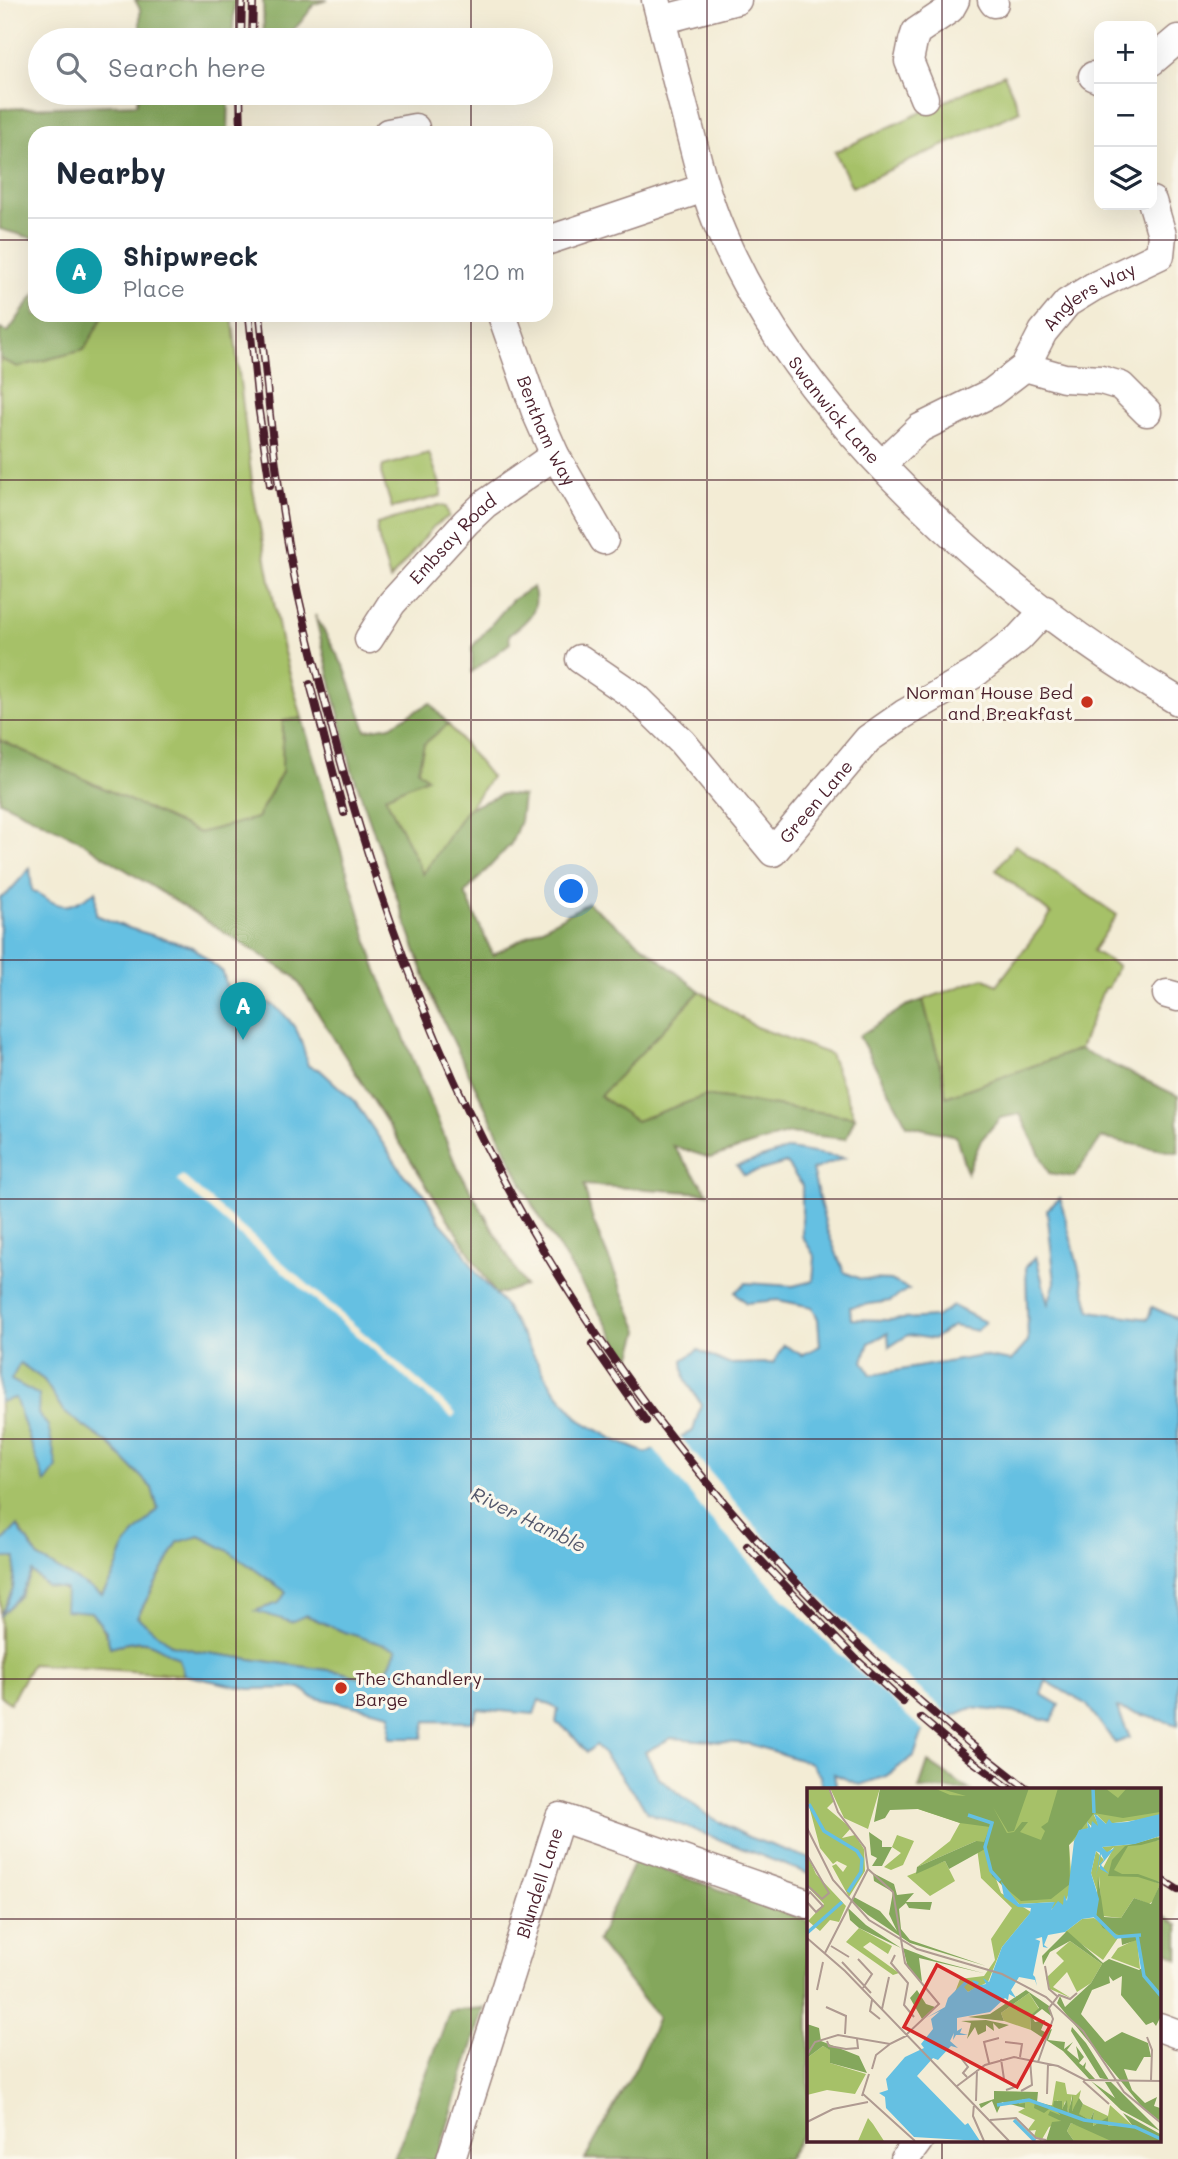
<!DOCTYPE html>
<meta charset="utf-8">
<style>
:root{--surface:#fff;--page:#f2f2f3;--text:#1f2937;--muted:#747a83;--line:#e0e1e3;--accent:#1a73e8}
body{margin:0;font-family:Mali,sans-serif;background:var(--page);color:var(--text)}
.controls{position:absolute;right:21px;top:21px;display:grid;overflow:hidden;border-radius:14px;box-shadow:0 7px 28px #0002}
.controls button{width:63px;height:63px;display:grid;place-items:center;padding:0;border:0;border-bottom:2px solid var(--line);background:var(--surface);color:var(--text);font:35px sans-serif}
.you{position:absolute;left:572px;top:892px;width:24px;height:24px;margin:-18px;border:5px solid #fff;border-radius:50%;background:#1a73e8;box-shadow:0 0 0 10px #1a73e833}
.badge{display:grid;place-items:center;width:46px;height:46px;border-radius:50%;background:var(--accent);color:#fff;font-size:23px;font-weight:700}
.pin{position:absolute;translate:-50% -58px;filter:drop-shadow(0 2px 4px #0008)}
.pin::after{content:'';position:absolute;top:37px;width:24px;height:21px;background:inherit;clip-path:polygon(0 0,100% 0,50% 100%)}
.list{margin:0;padding:0;list-style:none}
h2{display:flex;justify-content:space-between;align-items:center;height:91px;margin:0;padding:0 28px;font-size:30px}
h2 small{font-size:23px;font-weight:400;color:var(--muted)}
.list li{display:grid;grid-template-columns:46px 1fr auto;gap:21px;align-items:center;box-sizing:border-box;height:105px;padding:0 28px;border-top:2px solid var(--line)}
.list b{display:block;font-size:26px;white-space:nowrap}
.list p{margin:0;font-size:23px;white-space:nowrap;color:var(--muted)}
.list em{font-size:23px;font-style:normal;color:var(--muted)}
.icon{flex:none;width:38px;height:38px;fill:none;stroke:currentColor;stroke-width:2;stroke-linecap:round;stroke-linejoin:round}
.map{position:relative;flex:none;width:1178px;height:2159px;overflow:hidden}
.search{position:absolute;background:var(--surface);box-shadow:0 7px 28px #0002;left:28px;top:28px;width:525px;height:77px;display:flex;align-items:center;gap:18px;box-sizing:border-box;padding:0 24px;border-radius:38px;color:var(--muted);font-size:26px}
.panel{position:absolute;background:var(--surface);box-shadow:0 7px 28px #0002;left:28px;top:126px;width:525px;height:196px;border-radius:21px}
.map>svg:first-child{display:block}
.green{fill:#a6c168;stroke:#78704a;stroke-width:2}
.forest{fill:#84a75c;stroke:#676344;stroke-width:2}
.water{fill:#65c0e2;stroke:#587086;stroke-width:2;fill-rule:evenodd}
.pier{fill:#f3ecd5}
.lines{fill:none;stroke-linecap:round;stroke-linejoin:round}
.minor-casing{stroke:#9e8680;stroke-width:31}
.minor{stroke:#fff;stroke-width:28}
.rail-casing{stroke:#4a1f2b;stroke-width:8}
.rail{stroke:#fbf7ec;stroke-width:5;stroke-dasharray:16;stroke-linecap:butt}
.grid{fill:none;stroke:#4a1f2b;stroke-width:2;stroke-opacity:0.55}
.poi-dot{fill:#c8321e;stroke:#fbf7ec;stroke-width:2.5}
.labels{text-anchor:middle;dominant-baseline:central;stroke-width:6;stroke-linejoin:round;paint-order:stroke}
.street-label{font-size:18px;fill:#4a1f2b;stroke:#fbf7ec}
.poi-label{font-size:18px;fill:#4a1f2b;stroke:#fbf7ec;text-anchor:end}
.water-label{font-size:19px;font-style:italic;fill:#53576b;stroke:#fbf7ec}
.inset-river{fill:none;stroke:#65c0e2;stroke-width:3.5}
.inset-road{fill:none;stroke:#af9a91;stroke-width:2}
.view{fill:#d62828;fill-opacity:0.15;stroke:#d62828;stroke-width:3.5}
.inset-edge{fill:none;stroke:#4a1f2b;stroke-width:3.5}
</style>
<div class="map">
<svg width="1178" height="2159" viewBox="0 0 1178 2159">
<rect width="100%" height="100%" fill="#fbf7ec"/>
<filter id="ink" filterUnits="userSpaceOnUse"><feTurbulence type="fractalNoise" baseFrequency=".0143" numOctaves="2"/><feDisplacementMap in="SourceGraphic" scale="14" xChannelSelector="R" yChannelSelector="G"/><feConvolveMatrix kernelMatrix="1 2 1 2 8 2 1 2 1" color-interpolation-filters="sRGB"/></filter>
<filter id="wash" filterUnits="userSpaceOnUse"><feTurbulence type="fractalNoise" baseFrequency=".00686" numOctaves="4" result="noise"/><feDisplacementMap in="SourceGraphic" scale="28" xChannelSelector="R" yChannelSelector="G"/><feGaussianBlur stdDeviation="1.57" result="paint"/><feColorMatrix in="noise" values="0 0 0 0 0 0 0 0 0 0 0 0 0 0 0 0 0 1.4 0 .05"/><feComposite in="paint" operator="in"/></filter>
<g filter="url(#wash)">
<rect width="100%" height="100%" fill="#f3ecd5"/>
<!-- green -->
<path class="green" d="M1004 74 1020 111 852 187 835 152Z
M104 315H232L253 490 282 645 302 718 283 721 282 772 257 818 199 833 0 740V359L18 367 84 350Z
M429 453 441 487V496L392 508 381 473 383 466Z
M439 505 446 507 449 516 433 527 390 580 377 532V524Z
M448 724 491 777 423 874 384 796 427 778 418 771 424 744Z
M1015 845 1117 915 1093 951 1118 966 1108 988H1104L1080 1049 945 1097 943 1077 923 1000 983 978 997 985 1051 914 996 870Z
M700 991 756 1027 830 1054 855 1117 705 1096 636 1121 600 1096Z
M19 1362 44 1380 64 1412 109 1444 152 1488 158 1510 126 1544 113 1577 102 1595 39 1558 18 1526 3 1541H0V1402L15 1397 29 1433 48 1426 10 1380Z
M200 1536 229 1551 286 1592 279 1603 257 1610 305 1615 342 1631 398 1649 385 1674 362 1678 341 1672 201 1652 172 1645 137 1618 178 1542Z
M16 1557 13 1589 1 1615 21 1595 32 1572C64 1588 102 1609 110 1647 146 1638 148 1640 179 1659L184 1675 32 1664 10 1703 0 1696V1558Z"/>
<!-- forest -->
<path class="forest" d="M135 0H235L232 40H140V9Z
M263 0H328L314 4C301 24 289 40 264 40Z
M138 93H229L228 133H35V239L0 229V109L137 104Z
M35 294V315H104L84 350 18 367 0 359V329L8 332Z
M533 587C542 610 526 622 509 635L510 643 472 672V647L512 600Z
M315 615 345 669 366 730 390 726 430 703 448 724 424 744 418 770 427 778 385 796 423 874 467 809 502 794 523 796 520 821 511 844 465 893 493 955 588 903 700 991 600 1096 636 1121 705 1096 855 1117 846 1139 789 1133 710 1158 673 1146 708 1193 584 1185 593 1221 639 1331 630 1362 533 1206 432 997 352 770Z
M302 718 374 963 455 1163 525 1286 496 1295 295 977 77 839 0 801V740L199 833 257 818 282 772 283 721Z
M923 1000 943 1077 946 1097 1080 1049 1178 1096V1153L1101 1138 1074 1177 1049 1173 1020 1114 1000 1118 981 1140 967 1173 956 1136 907 1125 859 1036 906 1006Z
M928 1762 970 1790 919 1789Z
M635 1860 809 1921V2125L787 2159H585L636 2067 658 2018 597 1941Z
M1159 1913 1178 1925V1959L1159 1947Z
M484 2008 437 2159H394L450 2011Z"/>
<!-- water -->
<path class="water" d="M30 868 32 890C63 909 64 912 96 891V915L125 927 192 947 223 972 228 992C258 995 278 1002 295 1028 302 1038 305 1054 308 1066L320 1070 355 1102 404 1175 424 1193 439 1221 457 1241 477 1274 503 1303 553 1388 580 1420 617 1441 646 1453 693 1431 701 1404 685 1379 683 1360 698 1350 728 1364 773 1363 784 1345 802 1355 820 1346 818 1319 812 1307 778 1300 746 1303 735 1292 746 1283 793 1286 813 1281 815 1257 802 1236V1185L786 1163 744 1175 737 1166 789 1149 844 1158 812 1170 827 1230 844 1272 860 1279 891 1280 909 1289 890 1301 850 1307 851 1319 887 1320 936 1317 953 1306 985 1322 977 1331 953 1326 933 1339 908 1335 889 1347 888 1333 869 1343 863 1361 871 1375 982 1356 1011 1361 1028 1342 1026 1267 1036 1256 1048 1304 1055 1282 1047 1210 1060 1198 1090 1311 1148 1319 1152 1307 1178 1319V1725L1117 1708 1130 1738 1115 1743 1087 1705 1046 1681 1041 1694 1059 1705 1052 1721 1018 1713 971 1708 924 1728 914 1756 886 1776 860 1785 834 1774 837 1790H822L820 1776 810 1763 750 1744 671 1738 645 1752 659 1778 707 1815 748 1837 805 1857H809V1874L647 1812 640 1800 596 1745 587 1752C574 1740 572 1730 556 1723L558 1709 539 1700 534 1714 478 1709 472 1722 426 1721 422 1738H389L391 1714 312 1697 301 1688 249 1689 184 1675 179 1659C147 1640 146 1637 110 1647L106 1631 91 1612 65 1610 66 1589 47 1586 32 1572 21 1595 0 1616 13 1589 16 1558H0V1541H3L17 1526 39 1558 102 1595 113 1577 126 1544 158 1509 152 1488 109 1444 64 1412 44 1380 20 1363 11 1380 39 1395 38 1413 48 1426 57 1467 45 1483 15 1398 0 1402V898L8 893ZM200 1536 229 1551 286 1592 279 1603 255 1611 291 1622 306 1615 342 1631 397 1649 385 1674 362 1678 341 1672 201 1652 172 1645 137 1617 178 1542Z"/>
<!-- pier -->
<path class="pier" d="M182 1175 456 1413 452 1418 177 1181Z
M678 1434 750 1520 807 1584 868 1644 954 1719 926 1733 826 1642 766 1580 708 1516 652 1447Z"/>
</g>
<g filter="url(#ink)">
<g class="lines">
<defs>
<g id="minor">
<path id="s1" d="M656 0C667 43 678 86 689 128 698 164 707 200 722 234 802 421 1005 600 1178 701"/>
<path d="M992 0 994 3"/>
<path d="M661 20 737 0"/>
<path d="M1152 61 1178 39"/>
<path d="M1093 76 1099 79"/>
<path d="M924 98 909 61 913 41 916 32 950 9 955 0"/>
<path d="M388 133 415 128"/>
<path d="M546 241 704 188"/>
<path id="s2" d="M502 315 536 412 555 455 604 540"/>
<path d="M1025 367 1064 378 1101 380 1121 386 1147 412"/>
<path id="s3" d="M882 464 920 428 991 393 1025 367 1043 332 1067 303 1093 287 1160 255 1162 235 1152 201"/>
<path id="s4" d="M369 639 392 603 466 522 485 504 555 455"/>
<path id="s5" d="M580 659 637 698 682 742 773 852 868 739 904 714 974 674 1019 638 1045 610"/>
<path d="M1167 994 1178 997"/>
<path d="M1159 2027 1178 2034"/>
<path id="s6" d="M451 2159 560 1817 809 1904"/>
<path d="M905 2159 919 2140"/>
</g>
</defs>
<!-- minor casing -->
<use href="#minor" class="minor-casing"/>
<!-- minor -->
<use href="#minor" class="minor"/>
<defs>
<path id="rail" d="M241 40 242 0
M252 40 253 0
M240 93 241 133
M249 315 258 405 270 485
M260 315C267 389 274 464 287 538 297 597 313 656 328 714 360 839 401 962 454 1080 582 1360 784 1605 1029 1790
M310 684 344 813
M592 1344 646 1421
M747 1546 856 1659 903 1702
M921 1718 968 1758 1012 1790
M1159 1878 1178 1890"/>
</defs>
<!-- rail casing -->
<use href="#rail" class="rail-casing"/>
<!-- rail -->
<use href="#rail" class="rail"/>
</g>
</g>
<!-- grid -->
<path class="grid" d="M236 0V40M471 0V40M707 0V2159M942 0V1790M236 93V133M471 93V133M0 240H35M546 240H1178M236 315V2159M471 315V2159M0 480H1178M0 720H1178M0 960H1178M0 1199H1178M0 1439H1178M0 1679H1178M0 1919H809M1159 1919H1178M942 2140V2159"/>
<!-- markers -->
<g class="poi-dot">
<circle cx="1087" cy="702" r="7"/>
<circle cx="341" cy="1688" r="7"/>
</g>
<g class="labels">
<!-- street labels -->
<g class="street-label">
<text stroke="none"><textPath href="#s3" startOffset="273">Anglers Way</textPath></text>
<text stroke="none"><textPath href="#s1" startOffset="453">Swanwick Lane</textPath></text>
<text stroke="none"><textPath href="#s2" startOffset="124">Bentham Way</textPath></text>
<text stroke="none"><textPath href="#s4" startOffset="131">Embsay Road</textPath></text>
<text stroke="none"><textPath href="#s5" startOffset="341">Green Lane</textPath></text>
<text stroke="none"><textPath href="#s6" startOffset="290">Blundell Lane</textPath></text>
</g>
<!-- poi labels -->
<g class="poi-label">
<text x="1073" y="692">Norman House Bed<tspan x="1073" dy="21">and Breakfast</tspan></text>
<text x="355" y="1678" text-anchor="start">The Chandlery<tspan x="355" dy="21">Barge</tspan></text>
</g>
<!-- water labels -->
<g class="water-label">
<text transform="translate(529 1519) rotate(26)">River Hamble</text>
</g>
</g>
<!-- overview -->
<g transform="translate(807 1788)">
<rect width="354" height="354" fill="#f3ecd5"/>
<path d="M21 0 27 13 20 20 44 40 35 50 48 47 57 61 58 83 42 109 25 78 29 76 36 84 40 78 30 73 26 76 13 60 0 10 1 0ZM23 0H73L61 41 37 30ZM108 0H353V29L299 36 290 27H287L292 38 287 40 280 34 281 40 262 57 265 98 257 117 240 122 247 114 212 116 189 91 194 105 224 124 195 159 181 194 161 204 154 198 157 205 145 212 153 191 177 188 188 172 184 151 205 120 174 90 169 53 110 79 143 53 153 35 111 21ZM90 47 107 53 96 77 84 82 77 79 94 65 85 59ZM353 48 348 51 325 57 353 52V94L343 92 353 96 346 113 342 116 327 110 314 130 295 128 292 88 291 106 284 85 289 63 297 72 292 78 295 82 307 59 300 65 295 59 327 56ZM0 66 9 86 39 118 32 134 23 132 13 143 1 133 17 116 0 98ZM138 73 148 93 123 108 100 88ZM287 130 313 147 296 172 258 144 275 131ZM52 140 85 158 81 166 63 154 56 159 92 185 86 187 39 154ZM330 151 333 181 304 170 311 160ZM263 153 295 176 284 195 270 204 260 184 246 199 264 210 243 201 239 190 257 173 249 165ZM222 205 232 221 223 228 224 242 197 233 194 225ZM16 258 24 262 23 275 59 286 48 306 20 302 0 307V270ZM249 293 258 295 260 306 269 307 274 302 271 315 265 323V307L262 325 258 313 256 321 250 312 254 334 242 339 234 353 227 348 229 342 220 343 228 332 211 324 218 320 212 316 216 311 228 314 237 324 245 317ZM276 316 301 328 303 317 325 337 300 338 301 330 286 338 287 323 283 332 271 326ZM61 330 66 336 77 353H51ZM264 335 285 342 305 352 267 353 260 343Z" fill="#a6c168"/>
<path d="M73 0H127L143 7 159 8 131 0H222L207 43 201 44 186 19 200 45 207 44 215 34H221L213 44 234 52 238 43 234 39 241 34 251 0H298L311 10 320 0H353V24L316 30 287 25 262 57 263 96 244 111 214 113 185 88 178 61 142 81 138 73 109 86 110 79 169 53 177 54 183 39 153 35 111 21 83 22 78 30 67 34ZM62 44 75 53V59H85L75 78H65L70 70 64 67ZM353 49V52L334 57 321 58 307 82 315 86H331L353 94V230L349 238 346 234 339 237 314 207 315 188 306 193 302 188 303 195 285 202 274 226 298 254 315 244 341 255 344 269H337L329 283 317 281 325 302 338 315 350 309 347 318 353 320V333L335 319 250 215 253 208 258 219 284 195 295 176 263 153 243 164 236 177 235 168 260 143 296 175 302 171 332 182 336 179 330 152 315 157 314 148 296 140 289 129 291 88 297 129 314 130 327 110 344 116 353 96 331 89 301 88 305 72 318 58ZM66 85 87 96 90 107 107 105 99 114H125L123 122 102 120 99 115 92 121 94 141 103 152 179 178 103 155 61 127 45 113 47 109 73 123 90 143 82 126 86 104 67 93ZM41 120 59 137 94 160 52 140 43 132ZM96 160 127 172 176 185 112 170 115 194 101 180ZM110 202 119 216 128 219 115 231 103 210ZM219 202 242 218 244 228 235 221 225 229 228 234 238 232 234 242 238 244 245 241 241 252 258 254 257 261 266 254 260 262 272 272 269 258 277 269 272 275 276 278 279 274 278 280 288 291H282L256 263 224 242 223 228 232 220 222 205 194 225 197 233 161 229 183 226ZM179 232 202 237 192 241 186 235 187 243 179 237V243L171 247 168 239 160 251 164 235 154 233ZM0 236 12 240 14 253 52 268 60 285 23 275V262L16 258 0 270ZM265 239 279 255 302 292 293 290 264 243ZM284 293 308 310 298 294H304L353 343 314 322ZM187 303 231 304 230 314 246 318 247 313H255V321L260 312 261 325 266 307 265 323 272 310 276 316 272 326 283 332 287 323 286 338 301 329V338L325 337 316 325 353 346V353H304L264 335 260 343 267 353H239L245 334 254 333 241 327 243 323 253 327 246 318 237 325 227 320 228 314 216 311 212 316 218 315V320L195 314 190 325 185 313 174 320 172 316 187 311Z" fill="#84a75c"/>
<path d="M287 25 299 36 302 31 305 35 320 34 353 26V48L328 56 295 59 300 64 308 60 294 77 302 86 293 81V76L297 72 294 66 289 88 293 65 289 63 284 85 292 111 289 129 275 131 258 144 241 147 237 157 241 160 236 159 235 149 228 151 233 153 226 187 228 189 230 198 228 192 212 189 204 202 209 210 202 206 201 212 198 210 183 224 150 230V243L155 240 153 245 161 247H149L146 252 147 245 143 253 151 260 144 258 131 272 126 270 110 288 158 337 161 335 173 353 107 349 79 320 78 309 72 305 81 302 79 291 98 269 117 260 114 256 126 241 124 231 133 223 119 230 138 219 141 210 158 193H163L157 199 161 204 169 199 165 192 172 194 170 198 179 196 176 190 182 194 195 159 223 125 224 120 211 119 197 109 194 93 212 116 248 114 244 122 251 113 256 117 257 107 260 113 267 53 272 42 281 40 280 33 284 40 285 33 291 38Z" fill="#65c0e2"/>
<path class="inset-river" d="M286 0 287 25M2 16 17 43 50 63 55 71 54 84 41 104M161 27 185 35 178 59 184 83 193 93M288 128 309 149 334 147M0 145 35 114M330 147 337 188 354 208M190 317 222 312 277 332 328 339 354 351M207 332 228 353"/>
<path class="inset-road" d="M0 40 26 92 62 132 110 161 195 186 239 209 276 243 317 304 354 335M0 67 22 105 15 111 0 97M61 81 86 104 98 175 132 216 100 246M0 108 3 104 16 118 9 124 0 114M0 150 38 183 202 353M24 158 42 169M18 165 61 81 58 60 31 24 22 0M88 167 84 175 101 195 97 217 107 229M51 171 65 186 56 200M35 174 64 205M238 178 242 201 251 209M10 202 16 174M65 212 63 223 73 231M19 219 39 228 38 246M75 221 82 189M340 249 345 262 344 292M20 253 22 258 39 261 51 260 50 251M198 254 215 256 213 269M0 267 8 254 31 247 83 256 101 247M154 270 161 279 156 285 160 289M194 271 197 291 208 299 199 302M231 274 246 231 242 220 252 207 263 211 270 205M182 275 177 254 192 250M65 281 69 267 83 256M276 293 302 316M150 298 178 277 207 269 251 278 278 292 354 293M214 303 225 297 223 272M56 306 108 353M240 306 241 276M55 308 62 286M169 313 170 282M167 316 166 328 177 353M183 332 209 330 229 350 239 352M0 334 26 321 61 314"/>
<path class="view" d="M130 177 243 238 210 299 97 239Z"/>
<rect width="354" height="354" class="inset-edge"/>
</g>
</svg>
<div class="controls">
<button>+</button>
<button>−</button>
<button><svg class="icon" aria-label="layers" viewBox="0 0 24 24"><path d="M12 4l9 5-9 5-9-5zM3 14l9 5 9-5"/></svg></button>
</div>
<div class="you"></div>
<div class="pin badge" style="left:243px;top:1040px;background:#0f9aa8">A</div>
<div class="search"><svg class="icon" aria-label="search" viewBox="0 0 24 24"><circle cx="10" cy="10" r="6"/><path d="M15 15l6 6"/></svg>Search here</div>
<section class="panel">
<h2>Nearby<small></small></h2>
<ul class="list">
<li><span class="badge" style="background:#0f9aa8">A</span><div><b>Shipwreck</b><p>Place</p></div><em>120 m</em></li>
</ul>
</section>
</div>
